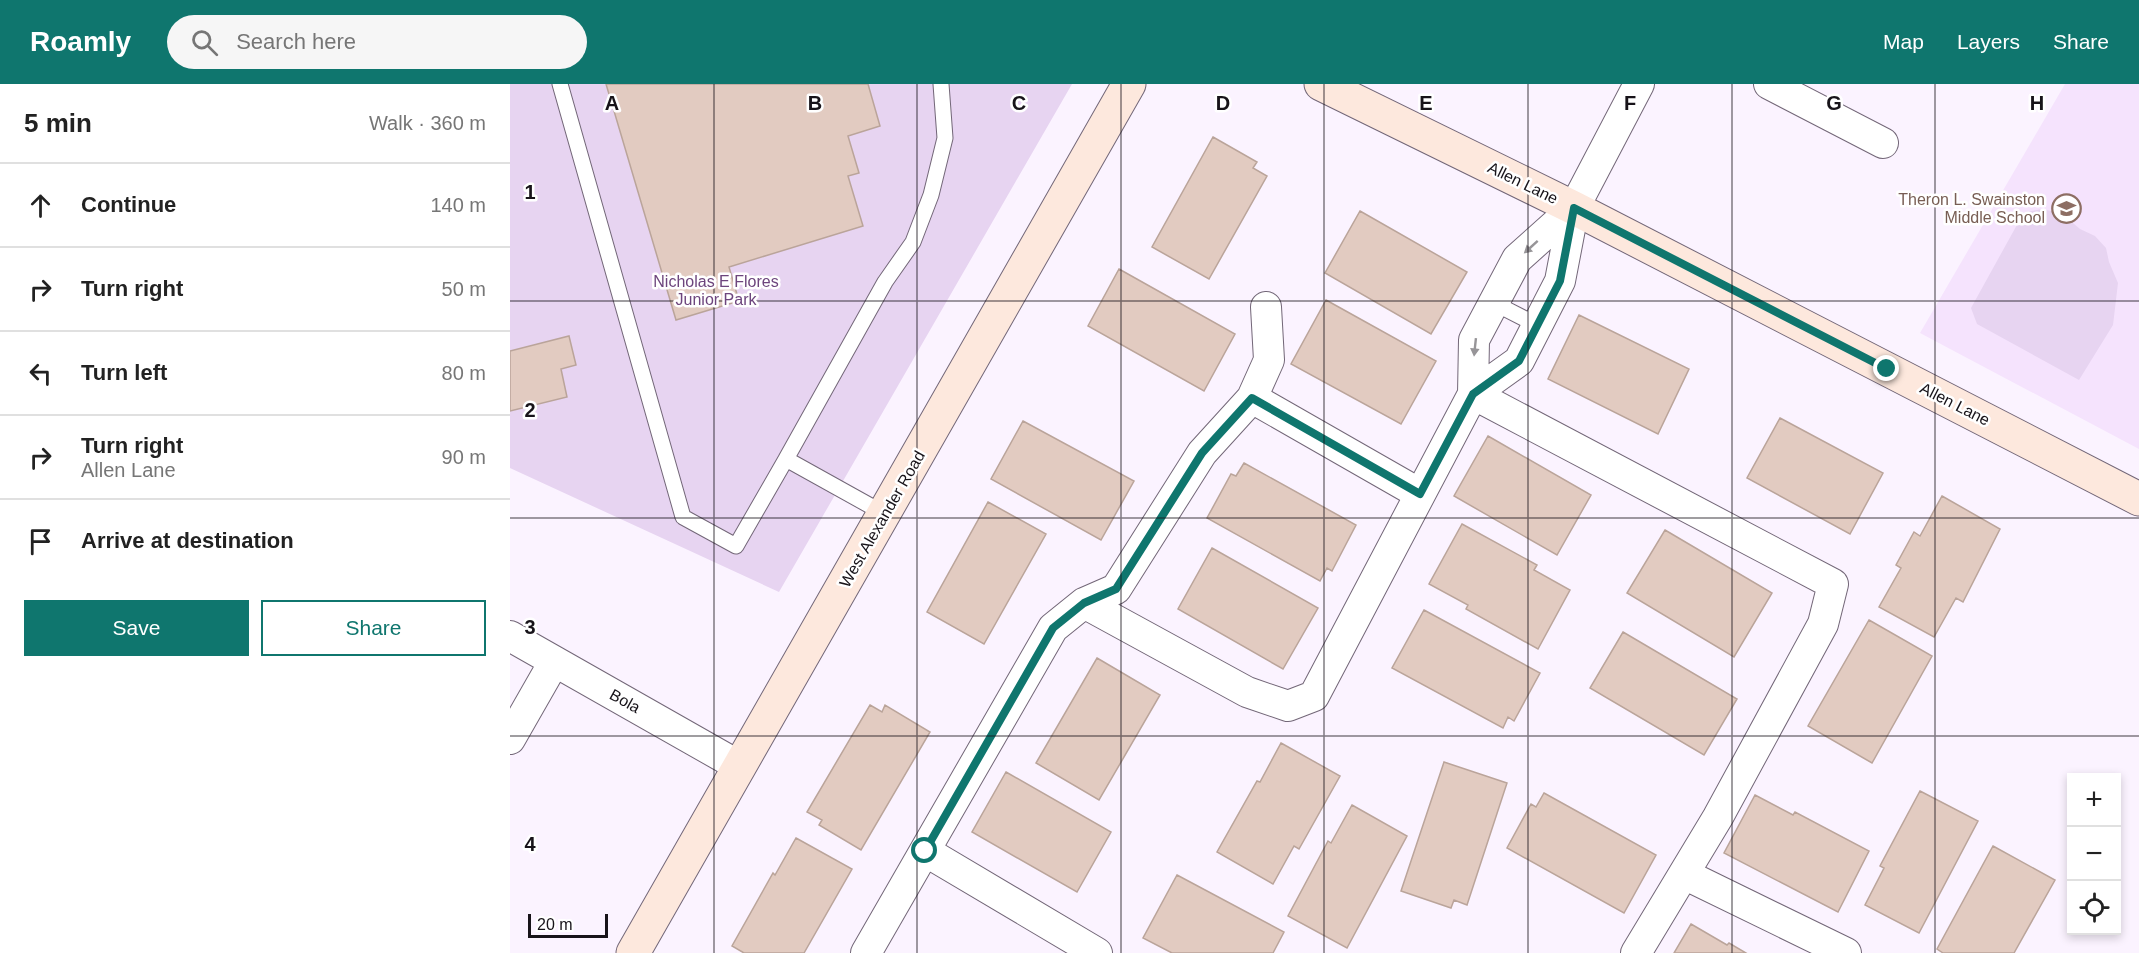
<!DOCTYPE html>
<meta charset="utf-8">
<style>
:root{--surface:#fff;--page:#f6f6f6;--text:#222;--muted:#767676;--line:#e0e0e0;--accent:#0f766e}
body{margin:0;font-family:Arial,sans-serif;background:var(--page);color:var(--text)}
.controls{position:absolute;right:18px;bottom:18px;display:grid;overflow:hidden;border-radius:0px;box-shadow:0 3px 9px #0003}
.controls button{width:54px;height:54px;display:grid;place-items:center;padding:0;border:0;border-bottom:2px solid var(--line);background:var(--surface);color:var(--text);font:30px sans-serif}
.scale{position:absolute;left:18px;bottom:15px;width:80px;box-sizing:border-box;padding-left:6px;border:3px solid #171319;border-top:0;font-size:16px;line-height:21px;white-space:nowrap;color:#171319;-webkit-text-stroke:4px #fff;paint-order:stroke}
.stop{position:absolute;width:18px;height:18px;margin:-14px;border:4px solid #0f766e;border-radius:50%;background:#fff}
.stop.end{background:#0f766e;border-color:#fff;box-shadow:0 2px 6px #0008}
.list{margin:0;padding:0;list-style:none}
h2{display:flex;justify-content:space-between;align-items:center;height:78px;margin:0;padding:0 24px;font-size:26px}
h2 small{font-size:20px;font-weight:400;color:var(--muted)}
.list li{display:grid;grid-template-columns:39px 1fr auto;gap:18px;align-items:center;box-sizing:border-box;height:84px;padding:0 24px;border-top:2px solid var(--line)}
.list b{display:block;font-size:22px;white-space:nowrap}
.list p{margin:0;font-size:20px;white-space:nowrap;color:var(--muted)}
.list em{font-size:20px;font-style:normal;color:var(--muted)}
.actions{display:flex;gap:12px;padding:18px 24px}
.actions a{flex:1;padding:14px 0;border:2px solid var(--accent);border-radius:0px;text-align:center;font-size:21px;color:var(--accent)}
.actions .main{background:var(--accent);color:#fff}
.icon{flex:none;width:33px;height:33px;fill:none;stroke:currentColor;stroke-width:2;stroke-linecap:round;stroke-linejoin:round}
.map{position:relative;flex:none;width:1629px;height:869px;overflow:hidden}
header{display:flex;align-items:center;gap:36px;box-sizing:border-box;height:84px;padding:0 30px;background:var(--accent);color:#fff}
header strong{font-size:28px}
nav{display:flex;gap:33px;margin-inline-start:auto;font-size:21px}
.search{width:420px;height:54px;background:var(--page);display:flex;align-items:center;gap:15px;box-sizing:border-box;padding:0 21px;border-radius:33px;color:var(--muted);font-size:22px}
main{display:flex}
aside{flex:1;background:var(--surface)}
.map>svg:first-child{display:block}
.built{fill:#f5e3fd}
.green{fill:#e7d4f1}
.building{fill:#e2cbc1;stroke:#baa49a;stroke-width:1.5}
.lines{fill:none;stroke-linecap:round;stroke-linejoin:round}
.service-casing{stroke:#736778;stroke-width:17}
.minor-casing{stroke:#736778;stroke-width:32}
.secondary-casing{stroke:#736778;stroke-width:35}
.service{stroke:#fff;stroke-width:15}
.minor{stroke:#fff;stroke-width:30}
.secondary{stroke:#fde8dd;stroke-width:33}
.oneway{fill:#979598}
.route{stroke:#0f766e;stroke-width:8}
.grid{fill:none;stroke:#171319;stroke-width:1.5;stroke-opacity:0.55}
.labels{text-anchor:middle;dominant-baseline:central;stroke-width:5;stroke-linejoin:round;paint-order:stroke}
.street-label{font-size:16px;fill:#171319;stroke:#fff}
.education-label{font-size:16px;fill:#785e54;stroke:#fff;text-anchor:end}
.park-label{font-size:16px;fill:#6d457d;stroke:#fff}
.grid-label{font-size:20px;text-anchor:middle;font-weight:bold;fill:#171319;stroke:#fff;stroke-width:5;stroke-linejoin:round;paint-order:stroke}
</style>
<header>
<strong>Roamly</strong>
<div class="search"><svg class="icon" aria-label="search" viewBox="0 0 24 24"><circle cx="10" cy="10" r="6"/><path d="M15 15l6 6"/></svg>Search here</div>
<nav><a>Map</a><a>Layers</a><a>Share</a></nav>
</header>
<main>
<aside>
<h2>5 min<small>Walk · 360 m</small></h2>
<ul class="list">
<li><svg class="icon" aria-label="ahead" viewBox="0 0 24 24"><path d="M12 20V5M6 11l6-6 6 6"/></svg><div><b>Continue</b></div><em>140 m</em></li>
<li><svg class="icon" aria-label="right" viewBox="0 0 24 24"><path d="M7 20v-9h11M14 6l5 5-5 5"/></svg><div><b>Turn right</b></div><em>50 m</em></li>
<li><svg class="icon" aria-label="left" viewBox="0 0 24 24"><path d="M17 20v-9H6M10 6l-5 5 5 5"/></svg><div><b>Turn left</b></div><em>80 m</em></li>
<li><svg class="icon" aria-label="right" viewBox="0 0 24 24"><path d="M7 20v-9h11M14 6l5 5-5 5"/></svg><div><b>Turn right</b><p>Allen Lane</p></div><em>90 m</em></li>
<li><svg class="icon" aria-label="arrive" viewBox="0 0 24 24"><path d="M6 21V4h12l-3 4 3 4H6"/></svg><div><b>Arrive at destination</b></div></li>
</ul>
<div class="actions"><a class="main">Save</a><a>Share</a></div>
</aside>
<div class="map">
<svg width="1629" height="869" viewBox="0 0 1629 869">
<rect width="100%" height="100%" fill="#fbf3ff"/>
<!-- built -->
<path class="built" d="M1555 0H1629V365L1410 249Z"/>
<!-- green -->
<path class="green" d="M0 0H562L269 508 0 384Z
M1532 125 1551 129 1570 145 1585 152 1596 164 1599 178 1608 199 1603 241 1569 296 1467 240 1461 224 1508 139 1516 128Z"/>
<!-- building -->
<path class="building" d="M96 0H358L370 42 338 52 349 89 338 92 353 142 219 183 229 217 166 236Z
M703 53 747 78 743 84 757 92 699 195 642 163Z
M850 127 957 188 921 250 815 189Z
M609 185 725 250 694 307 578 242Z
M816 216 926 277 891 340 781 280Z
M1069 231 1179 285 1148 350 1038 295Z
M59 252 66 281 51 285 57 313 0 327V267Z
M1270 334 1373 389 1340 450 1237 394Z
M513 337 624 397 591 456 481 395Z
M978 352 1081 411 1047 471 944 412Z
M734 379 846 441 822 487 817 484 810 497 697 434 721 390 726 392Z
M1432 412 1490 445 1453 518 1446 514 1424 553 1369 523 1391 484 1386 481 1404 448 1410 452Z
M478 418 536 450 474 560 417 528Z
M952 440 1027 481 1024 486 1060 506 1028 565 956 525 958 521 919 500Z
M1155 446 1262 509 1224 573 1117 509Z
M702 464 808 524 773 585 668 525Z
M914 526 1030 589 1004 637 998 633 993 644 882 584Z
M1359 536 1422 572 1362 679 1298 642Z
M1113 548 1227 615 1194 671 1080 604Z
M587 574 650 611 589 716 526 679Z
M360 621 372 628 375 621 420 648 351 766 309 741 312 736 297 728Z
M771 659 830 692 789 765 784 762 763 800 707 768 747 697 750 698Z
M934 678 997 699 957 821 944 816 941 824 891 807Z
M496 688 601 748 567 808 462 748Z
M1410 707 1468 737 1409 849 1355 821 1374 784 1370 782Z
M1034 709 1146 771 1114 829 997 764 1021 720 1026 723Z
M1245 711 1283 731 1285 728 1359 767 1328 828 1214 769Z
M842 721 897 752 837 864 778 832 818 757 821 759Z
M286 754 342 785 294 869H234L222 862 263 789 265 791Z
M1483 762 1545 796 1504 869H1433L1427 865Z
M667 791 774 848 763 869H662L633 854Z
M1181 840 1217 861 1219 859 1236 869H1164Z"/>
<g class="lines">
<defs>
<path id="service" d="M50 0 173 433 226 462 276 375 375 430
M984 219 1027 241
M276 375 375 198 403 158 421 111 435 54 431 0"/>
<path id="minor" d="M1259 0 1373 59
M963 310 1323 500 1313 540 1208 733 1126 869
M963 310 964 256 1007 175 1064 124
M742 314 910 410
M574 519 737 608 778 622 804 612 963 310 1009 277 1050 197 1064 124 1129 0
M0 552 229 682
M0 655 44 578
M415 767 587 869
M1174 790 1336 869
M356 869 543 544 574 519 606 505 692 369 742 314 759 276 756 223"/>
<path id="secondary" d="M811 0 1064 124 1629 415
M123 869 619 0"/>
</defs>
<!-- service casing -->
<use href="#service" class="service-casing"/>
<!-- minor casing -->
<use href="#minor" class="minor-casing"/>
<!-- secondary casing -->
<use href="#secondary" class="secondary-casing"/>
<!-- service -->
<use href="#service" class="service"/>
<!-- minor -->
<use href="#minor" class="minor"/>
<!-- secondary -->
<use href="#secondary" class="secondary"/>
</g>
<!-- one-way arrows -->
<defs><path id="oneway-solid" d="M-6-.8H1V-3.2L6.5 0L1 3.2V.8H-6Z" transform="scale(1.5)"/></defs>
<g class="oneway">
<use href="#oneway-solid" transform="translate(1021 163) rotate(138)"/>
<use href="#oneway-solid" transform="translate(965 263) rotate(96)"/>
</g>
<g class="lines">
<!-- route -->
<path class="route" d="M415 767 543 544 574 519 606 505 692 369 742 314 910 410 963 310 1009 277 1050 197 1064 124 1377 285"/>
</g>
<!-- grid -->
<path class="grid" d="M204 0V869M407 0V869M611 0V869M814 0V869M1018 0V869M1222 0V869M1425 0V869M0 217H1629M0 434H1629M0 652H1629"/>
<!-- icons -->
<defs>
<symbol id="school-ring" viewBox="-11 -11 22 22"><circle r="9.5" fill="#fff" stroke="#8d6e63" stroke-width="1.5"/><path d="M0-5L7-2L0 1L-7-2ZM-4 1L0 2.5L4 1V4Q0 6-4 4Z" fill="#8d6e63"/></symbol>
</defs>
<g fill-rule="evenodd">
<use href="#school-ring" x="1540" y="108" width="33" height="33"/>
</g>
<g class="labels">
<!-- street labels -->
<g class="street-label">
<text transform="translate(1013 99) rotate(26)">Allen Lane</text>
<text transform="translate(1445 320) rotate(27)">Allen Lane</text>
<text transform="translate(372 435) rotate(-60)">West Alexander Road</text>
<text transform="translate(115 617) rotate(29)">Bola</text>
</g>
<!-- education labels -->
<g class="education-label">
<text x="1535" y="115">Theron L. Swainston<tspan x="1535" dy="18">Middle School</tspan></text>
</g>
<!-- park labels -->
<g class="park-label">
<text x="206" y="197">Nicholas E Flores<tspan x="206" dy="18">Junior Park</tspan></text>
</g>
</g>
<g class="grid-label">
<text x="102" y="26">A</text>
<text x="305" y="26">B</text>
<text x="509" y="26">C</text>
<text x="713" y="26">D</text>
<text x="916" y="26">E</text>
<text x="1120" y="26">F</text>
<text x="1324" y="26">G</text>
<text x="1527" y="26">H</text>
<text x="20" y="115">1</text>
<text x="20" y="333">2</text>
<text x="20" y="550">3</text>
<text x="20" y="767">4</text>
</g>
</svg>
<div class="controls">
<button>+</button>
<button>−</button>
<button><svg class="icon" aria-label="locate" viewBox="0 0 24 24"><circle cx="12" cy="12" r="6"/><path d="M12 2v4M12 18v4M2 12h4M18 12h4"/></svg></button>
</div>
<div class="scale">20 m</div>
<div class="stop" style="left:415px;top:767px"></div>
<div class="stop end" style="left:1377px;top:285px"></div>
</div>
</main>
